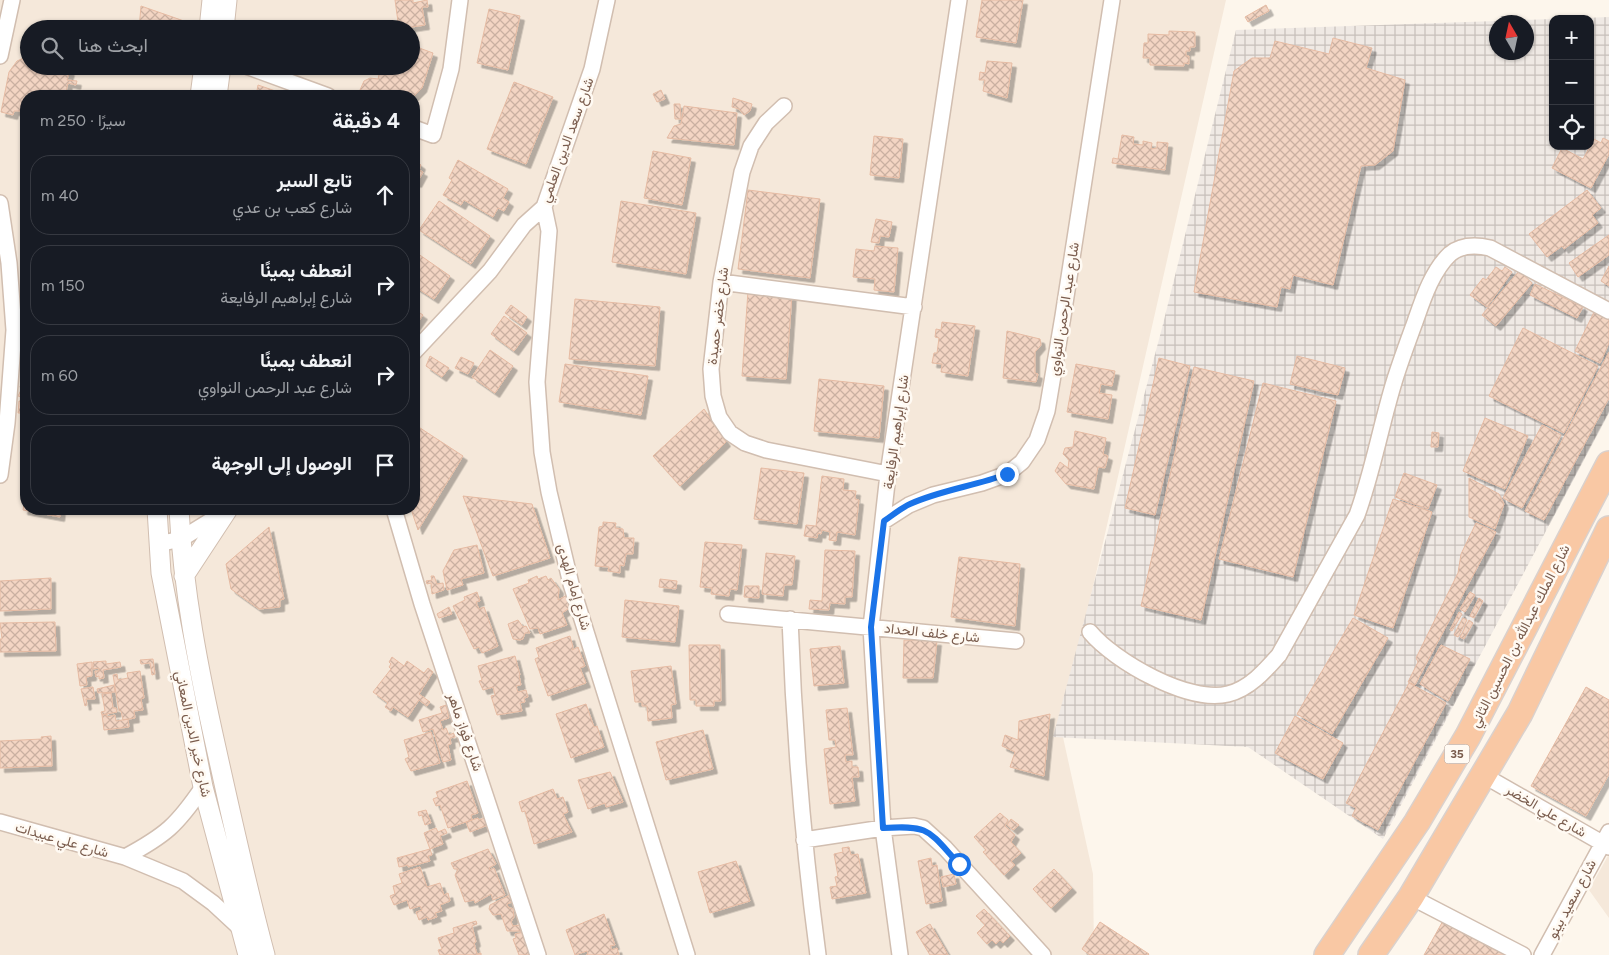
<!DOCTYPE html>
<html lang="ar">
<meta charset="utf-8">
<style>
:root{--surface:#171b24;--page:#242831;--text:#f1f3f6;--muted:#9ea1a6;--line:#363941}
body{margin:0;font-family:Figtree,Vazirmatn,sans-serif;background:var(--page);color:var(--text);direction:rtl}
.controls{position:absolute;right:15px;top:15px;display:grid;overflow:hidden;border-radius:10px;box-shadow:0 1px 4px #0004}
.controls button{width:45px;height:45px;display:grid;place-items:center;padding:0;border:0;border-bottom:1px solid var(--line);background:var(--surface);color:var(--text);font:25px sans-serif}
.compass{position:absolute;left:1489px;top:15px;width:45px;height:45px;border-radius:50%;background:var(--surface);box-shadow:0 1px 4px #0004;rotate:351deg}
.stop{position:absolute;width:15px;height:15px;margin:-11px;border:4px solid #1a73e8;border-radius:50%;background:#fff}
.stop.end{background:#1a73e8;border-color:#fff;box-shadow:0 1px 5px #0008}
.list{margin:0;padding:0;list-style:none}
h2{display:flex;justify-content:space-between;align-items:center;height:65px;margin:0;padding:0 20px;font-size:21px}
h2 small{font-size:16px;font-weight:400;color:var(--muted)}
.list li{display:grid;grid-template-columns:32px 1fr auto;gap:15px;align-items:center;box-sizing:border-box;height:80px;margin:0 10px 10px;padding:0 10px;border:1px solid var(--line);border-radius:20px}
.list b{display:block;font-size:19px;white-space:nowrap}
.list p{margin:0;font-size:16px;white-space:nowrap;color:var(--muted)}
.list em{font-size:16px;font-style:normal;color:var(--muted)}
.icon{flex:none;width:28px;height:28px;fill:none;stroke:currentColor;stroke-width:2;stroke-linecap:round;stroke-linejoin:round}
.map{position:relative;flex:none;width:1609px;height:955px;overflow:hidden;direction:ltr}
.search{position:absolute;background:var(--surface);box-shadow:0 1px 4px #0004;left:20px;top:20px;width:400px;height:55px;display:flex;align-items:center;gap:12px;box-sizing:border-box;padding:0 18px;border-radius:28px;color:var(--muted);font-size:19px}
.panel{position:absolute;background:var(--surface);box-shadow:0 1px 4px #0004;left:20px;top:90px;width:400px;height:425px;border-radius:20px;direction:rtl}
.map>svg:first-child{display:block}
.residential{fill:#f5e8da;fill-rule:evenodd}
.industrial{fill:url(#industrial-grid);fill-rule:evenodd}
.building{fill:url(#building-cross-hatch);stroke:#e6bba3;filter:url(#shadow)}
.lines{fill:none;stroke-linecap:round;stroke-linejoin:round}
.minor-casing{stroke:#d1beb0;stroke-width:18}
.tertiary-casing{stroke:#d1beb0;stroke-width:21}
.trunk-casing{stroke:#dad1cd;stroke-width:28}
.minor{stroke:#fff;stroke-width:15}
.tertiary{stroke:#fff;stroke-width:19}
.trunk{stroke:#f9c8a4;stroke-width:25}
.route{stroke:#1a73e8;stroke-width:6}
.labels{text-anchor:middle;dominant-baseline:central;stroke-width:5;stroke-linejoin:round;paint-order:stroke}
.shield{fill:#fffaf3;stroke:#a28b7f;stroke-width:1}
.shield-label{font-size:12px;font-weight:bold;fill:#7a5c4d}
.street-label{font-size:14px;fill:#7a5c4d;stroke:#fffaf3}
</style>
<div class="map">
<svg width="1609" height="955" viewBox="0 0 1609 955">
<defs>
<pattern id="industrial-grid" width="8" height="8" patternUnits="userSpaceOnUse" patternTransform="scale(1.25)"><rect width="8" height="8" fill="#efe9e4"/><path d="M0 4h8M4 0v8" fill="none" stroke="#c7c0bb"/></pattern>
<pattern id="building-cross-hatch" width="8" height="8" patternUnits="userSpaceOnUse" patternTransform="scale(1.25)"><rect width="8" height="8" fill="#f3d5c3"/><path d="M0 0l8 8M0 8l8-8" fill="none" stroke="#cab0a1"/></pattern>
<filter id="shadow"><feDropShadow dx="4.5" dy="4.5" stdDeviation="0" flood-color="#0004"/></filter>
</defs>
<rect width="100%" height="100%" fill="#fdf6ec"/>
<!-- residential -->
<path class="residential" d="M0 0H1226L1061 728 1093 874 1094 955H0ZM29 29H411V66H29ZM26 96H414V509H26Z
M1609 854V918L1589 890Z"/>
<!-- industrial -->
<path class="industrial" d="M1609 17V412L1383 839 1248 747 1053 737 1162 328 1236 30 1553 19V146H1590V19H1557ZM1496 22H1526V52H1496Z"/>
<!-- building -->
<path class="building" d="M395 0H413V3L427 0 428 7H422L425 25 399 29Z
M982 0H1023L1016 43 976 37Z
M1266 5 1269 11 1248 22 1245 17Z
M141 6 184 21V29H139Z
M489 9 520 16 508 70 477 63Z
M1169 31 1195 32V47H1190V51H1186V56H1189V64L1184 63V66L1150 65V58H1143L1144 43H1148V34L1169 35Z
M1333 38 1372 48 1366 68 1405 80 1393 151 1375 165 1361 166 1333 285 1293 275 1290 289 1281 287 1277 307 1194 292 1234 71 1252 58H1270L1275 41 1329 54Z
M411 45 433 53 422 88 414 96H373L360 90 364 81 370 78 378 79 379 75 375 73 379 66H411Z
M28 56 29 66H58L70 71 67 80 77 81 76 85 68 83 66 92 72 93 73 96H26V111H14L13 115 1 112 9 72 17 61Z
M987 61 1012 63 1007 98 983 91 985 80H979L980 72 985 73Z
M514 82 553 97 526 164 487 149Z
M258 85 290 96 293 88 308 96H256Z
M661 90 665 99 657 102 653 94Z
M733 98 752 104 750 111 744 115 739 109 732 107Z
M674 104H680L681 119H675Z
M684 106 737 113 734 145 667 138 674 126 681 124Z
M1122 135 1134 137 1133 144 1143 145V141L1152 143 1151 149 1157 148V142L1168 143 1165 170 1112 163 1113 158 1118 159Z
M874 136 903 139 899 178 870 175Z
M1603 138 1609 141V154L1591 188 1552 168 1562 148 1583 159 1594 139 1601 143Z
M653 151 691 158 682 205 644 198Z
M414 160 421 165 419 170 423 172 417 183 414 182Z
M458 160 508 189 503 198 509 202 504 211 498 208 493 217 464 200 461 205 443 195 452 180 449 178Z
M748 190 820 199 810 278 738 269Z
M1587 190 1601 208 1592 215 1598 223 1564 249 1562 246 1547 257 1529 234Z
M439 201 490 236 471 264 419 230Z
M621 201 696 213 686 274 612 262Z
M876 219 892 222 889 237 880 236 879 243 871 242Z
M1609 235V255L1578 277 1569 263Z
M875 246 898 248 894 292 874 290 875 279 853 277 856 249 874 251Z
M414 251 450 276 434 299 414 286Z
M1609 266V286L1601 281Z
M1496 267 1502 271 1505 267 1512 272 1487 307 1470 295 1483 278 1486 280Z
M1519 271 1532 283 1496 326 1482 315Z
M1535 284 1583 307 1577 318 1530 295Z
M748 291 792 294 786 379 742 376Z
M575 299 660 307 655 366 569 359Z
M511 305 527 317 522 325 505 313Z
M414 309 423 315 414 328Z
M1594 312 1609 320V343L1600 363 1575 351Z
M504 316 527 333 514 351 491 334Z
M942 322 975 326 968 376 941 372 942 364 932 363 934 353H937L939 338 935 337 936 329 941 330Z
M1523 328 1598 366 1564 433 1489 396Z
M1007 331 1040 339 1041 345 1035 352V373L1038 374 1036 382 1003 378Z
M490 350 513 366 495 393 472 377Z
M1609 352V398L1544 520 1525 511Z
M430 356 449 368 442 377 426 366Z
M1297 356 1345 368 1338 395 1290 384Z
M461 357 474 363 468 374 455 368Z
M1159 358 1190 366 1155 515 1125 508Z
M565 364 648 376 641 415 559 402Z
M1076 364 1115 371 1112 386 1101 384 1099 393 1112 395 1108 419 1067 412Z
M1194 367 1254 381 1201 620 1141 606Z
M819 379 884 386 879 438 814 431Z
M1263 383 1336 401 1293 577 1219 559Z
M20 386 26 388V398L18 396 21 390Z
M19 401H26V413H18Z
M704 409 726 442 680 486 653 456Z
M1485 418 1528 436 1505 489 1463 471Z
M414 424 463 456 418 530 411 509H414Z
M1542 425 1561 435 1522 508 1503 498Z
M1075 431 1106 438 1103 454 1108 456 1105 468 1098 467 1094 489 1066 484 1055 471 1060 462 1068 468 1069 460 1063 454 1065 448 1073 447Z
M1432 432 1439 433 1438 447H1431Z
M761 468 804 473 797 524 754 519Z
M1404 473 1437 485 1428 509 1395 497Z
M822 476 844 479 843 490 856 491 855 499 859 500 855 535 837 532 836 541 829 540 830 532 822 530 821 534 818 533 817 538 804 536 806 525 816 526Z
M1469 478 1499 494 1504 504 1495 529 1469 517Z
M26 494V509H61L60 517 23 510Z
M463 496 532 504 550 558 493 576Z
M1393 499 1432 512 1393 628 1354 615Z
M603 522 616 523 615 528 623 529 624 538H634L633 554H626L624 566 620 565V573L608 571 609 567 595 566 599 527 603 526Z
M1476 523 1496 532 1415 685 1408 682 1418 662 1416 658 1458 573 1461 554Z
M269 527 284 599 280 600V607L259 609 231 589 226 564Z
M705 542 742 545 737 590 730 589 729 596 711 594 712 588 700 587Z
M477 545 484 573 461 579 463 585 447 590 443 571 454 550Z
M825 550 855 551 852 597H845V604L830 603 829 610 809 609 810 600 822 601Z
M766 553 795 556 792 585H784L783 596 762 594Z
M959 557 1020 564 1015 626 951 617Z
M431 576H434L437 584 443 583 444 590 432 594 431 583 427 584 426 581 432 580Z
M537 576 538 579 546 576 548 580 551 578 559 589 558 600 567 595 571 607 562 613 567 625 540 634 538 628 530 629 513 589 529 583 528 580Z
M51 578V609L0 611V581Z
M660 579 677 581 676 589 659 587Z
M745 586H759V598L744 597Z
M477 592 480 601 476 602 479 609 484 607 498 646 482 653 479 647 474 649 453 606 465 600 464 597Z
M1470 592 1475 595 1465 612 1460 609Z
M1479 598 1483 601 1474 618 1470 616Z
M625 600 679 606 675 642 622 637Z
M449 607 452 614 439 618 437 614Z
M1459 612 1462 614 1452 631 1450 630Z
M1353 618 1388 638 1332 734 1297 714Z
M1463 618 1467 620 1458 637 1454 635Z
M518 620 523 627 526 626 530 633H525L523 639 520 640 513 639 508 624Z
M1469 620 1473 623 1464 639 1460 637Z
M55 622 56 651 0 652V639H2L0 623Z
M570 636 573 647 572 650 578 647 585 666 580 668 586 683 548 696 535 659 539 657 536 648Z
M904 640 937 641 933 678H903Z
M689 645H720L721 701H714V706H696V700H690Z
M1441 645 1470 659 1448 701 1420 684Z
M840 646 844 683 814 686 810 649Z
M515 656 520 675H519L521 685 516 686 518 692 526 690 528 697 524 698 525 702 520 703 522 711 497 715 491 696 495 695 493 687 483 690 479 681 482 680 478 666Z
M392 657 404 666 407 661 424 673 428 668 433 672 419 694 430 702 427 706 419 700 408 717 393 707 391 711 385 707 388 703 373 692 391 669 389 667 391 664 389 662Z
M153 659 155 674 152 675 150 663 141 664 140 660Z
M106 661V664L120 662 121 667 103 670 104 678 99 679V676L96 677 95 671H99V668L93 669V662Z
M92 662V676L86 677 87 685 80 686 77 664Z
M671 666 676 704 671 705 672 718 648 721 647 706H642V702H635L631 671Z
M140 671 144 698 141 699 143 710 134 711 135 718 123 720 121 711H119L113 675 117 674 118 680 128 678 127 673Z
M1409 683 1446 703 1378 830 1352 816 1356 808 1346 803Z
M114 685 115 692 98 693 97 689Z
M93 687 95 699H86L87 705 85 706 81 689Z
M1586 687 1609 700V774L1586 816 1531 786Z
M111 693 113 708H116L117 712 102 715 101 712 105 711 102 694Z
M586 704 594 727 597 726 604 747 571 758 556 714Z
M446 705 449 718 440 721 443 730 446 728 449 735 454 733 455 737 450 738 451 744 448 745 451 760 443 762 433 729 423 732 419 720 442 713 440 707Z
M847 708 853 755H845L846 762 852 761V767H858L859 777H852L855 801 830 804 824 749 836 747 835 740H829L826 710Z
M107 714V717L115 715 116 721 128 719 129 727 104 730 102 715Z
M1050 714 1044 776 1010 767 1015 752 1002 746 1005 735 1018 740 1019 721Z
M1295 716 1343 743 1323 779 1275 753Z
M703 730 713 769 666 780 656 742Z
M431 732 440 763 411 771 405 759 409 757 404 740Z
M51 736 52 766 0 768V741L42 739 41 737Z
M610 772 623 802 606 807 605 803 588 809 578 780Z
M467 781 478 813 471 815 472 820 448 828 440 805 436 806 433 799 438 797 436 792Z
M553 789 557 799 563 797 568 812 563 814 572 832 534 844 525 811 522 812 519 802Z
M426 810 431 823 425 825 422 815 419 816 418 812Z
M1000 813 1008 820 1005 826 1015 835 1011 842 1021 853 1011 861 1015 865 1004 875 983 852 986 850 974 837Z
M478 818 479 820 485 818 488 825 470 832 466 822Z
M1011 819 1019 825 1013 830 1007 825Z
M436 828 438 832 445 829 447 833 440 836 443 844 430 849 424 833Z
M849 847 851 855 858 854 866 893 832 899 830 887 837 886 835 877 838 876 834 854 843 852 842 848Z
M430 849 432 855 428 856 430 861 408 867V865L399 867 397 858Z
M488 849 496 864 489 868 490 870 494 868 505 895 493 900 491 894 475 903 474 900 465 902 455 875 458 869H454L451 863Z
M931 858 932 866 937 865 942 901 926 904 918 861Z
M736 861 750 901 710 913 698 872Z
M420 867 427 887 440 883 444 895 448 893 450 901 440 905 442 911 435 913 437 917 428 920 427 917 419 920 416 912 422 910 420 906 410 909 407 900 394 905 390 896 395 894 393 886 402 883 399 874Z
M1054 869 1072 888 1051 908 1033 889Z
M954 874 956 884 943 887 941 877Z
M510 895 512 902 507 904 508 907 513 909 514 917 511 922 513 926 520 925 521 931H507L501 914 493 915 489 909 490 905Z
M984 909 1010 936 1003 943 1000 940 996 944 992 940 987 944 977 933 985 925 976 916Z
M604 914 615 945 610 946 612 950 617 948 619 955H586L588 954 587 951 575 955 566 930Z
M1444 919 1506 954V955H1424Z
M476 921 477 924 472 926 476 942 474 943 477 954 481 953V955H440L438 950 442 949 438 938 454 933 453 928Z
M1100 922 1149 954 1148 955H1090L1082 949Z
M930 924 948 955H930L916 932Z
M529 931 534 955H519L513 939 516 938 515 934Z"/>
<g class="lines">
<defs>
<path id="minor" d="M0 56 12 0
M246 66 328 96
M784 106 766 123 751 146 742 172 721 282 711 369 713 396 719 417 730 433 745 443 766 450 888 474
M414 128 433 135 451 69 460 0
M0 203 9 263 14 330 7 423 0 475
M544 207 549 231 537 382 542 452 549 492 571 584 687 955
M721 282 914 307
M414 352 490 271 524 225 544 207 592 69 607 0
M394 509 422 604 538 955
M884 521 909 505 933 495 982 483 1007 474 1022 462 1037 440 1047 411 1063 316 1112 0
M158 544 181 539 223 513
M728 614 1016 641
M790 619C794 732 803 843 818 955
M1090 632C1114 661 1189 704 1228 694 1249 689 1265 671 1279 655L1357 515C1373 471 1381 424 1395 379 1401 360 1408 341 1415 322 1423 299 1432 271 1450 254 1461 245 1477 245 1490 248L1609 311
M1483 775 1609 847
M0 822 125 857 183 881 213 903 240 928
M804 840 883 828 914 826 923 828 945 848 1043 955
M125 857C166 835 177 825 203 787
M1411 897 1523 955
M900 955 883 828 871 627 888 474 959 0
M1542 955 1609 832"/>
<path id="tertiary" d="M209 29 212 0
M224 29 227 0
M200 96 204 66
M217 96 221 66
M157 509 161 573 203 787 248 955
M179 509C183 591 199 672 217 752 232 820 247 888 265 955
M184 576 228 509"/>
<path id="trunk" d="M1327 955 1417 822 1468 736 1609 464
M1371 955 1411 897 1520 713 1609 529"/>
</defs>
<!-- minor casing -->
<use href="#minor" class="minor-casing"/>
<!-- tertiary casing -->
<use href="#tertiary" class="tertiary-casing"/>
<!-- trunk casing -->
<use href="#trunk" class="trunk-casing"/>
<!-- minor -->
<use href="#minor" class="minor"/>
<!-- tertiary -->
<use href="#tertiary" class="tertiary"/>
<!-- trunk -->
<use href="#trunk" class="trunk"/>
</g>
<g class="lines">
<!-- route -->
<path class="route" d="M959 864C928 830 930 825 883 828L871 627 884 521C893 515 901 508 910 504 941 490 975 486 1007 474"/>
</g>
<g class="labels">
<!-- shield labels -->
<rect class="shield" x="1444.5" y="744.5" width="25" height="19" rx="4"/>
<g class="shield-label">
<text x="1457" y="754">35</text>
</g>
<!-- street labels -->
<g class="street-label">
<text transform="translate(567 140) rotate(-70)">شارع سعد الدين العلمي</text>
<text transform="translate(1064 309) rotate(-81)">شارع عبد الرحمن النواوي</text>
<text transform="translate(718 316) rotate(-83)">شارع خضر حميدة</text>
<text transform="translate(896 432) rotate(-82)">شارع إبراهيم الرفايعة</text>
<text transform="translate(574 587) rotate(74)">شارع إمام الهدى</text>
<text transform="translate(932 633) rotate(6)">شارع خلف الحداد</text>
<text transform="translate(1520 636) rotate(-63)">شارع الملك عبدالله بن الحسين الثاني</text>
<text transform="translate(465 732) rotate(71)">شارع فواز ماهر</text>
<text transform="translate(193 734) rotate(78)">شارع خير الدين المعاني</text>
<text transform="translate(1546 811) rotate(30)">شارع علي الخضر</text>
<text transform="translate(62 840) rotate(16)">شارع علي عبيدات</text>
<text transform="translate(1572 899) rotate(-62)">شارع سعيد بينو</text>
</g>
</g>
</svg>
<div class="controls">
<button>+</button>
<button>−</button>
<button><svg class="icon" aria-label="locate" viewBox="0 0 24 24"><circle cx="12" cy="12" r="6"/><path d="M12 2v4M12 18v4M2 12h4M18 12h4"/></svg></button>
</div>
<svg class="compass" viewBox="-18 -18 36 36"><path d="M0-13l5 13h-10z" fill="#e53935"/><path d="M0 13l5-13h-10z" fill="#9ea1a6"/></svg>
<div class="stop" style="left:959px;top:864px"></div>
<div class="stop end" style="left:1007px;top:474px"></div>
<div class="search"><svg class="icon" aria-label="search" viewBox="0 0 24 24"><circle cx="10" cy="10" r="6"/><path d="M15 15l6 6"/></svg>ابحث هنا</div>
<section class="panel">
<h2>4 دقيقة<small>سيرًا · 250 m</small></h2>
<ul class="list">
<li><svg class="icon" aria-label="ahead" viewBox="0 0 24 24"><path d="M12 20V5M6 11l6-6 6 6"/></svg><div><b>تابع السير</b><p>شارع كعب بن عدي</p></div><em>40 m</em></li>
<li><svg class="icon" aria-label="right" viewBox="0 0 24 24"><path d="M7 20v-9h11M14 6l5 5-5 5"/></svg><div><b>انعطف يمينًا</b><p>شارع إبراهيم الرفايعة</p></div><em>150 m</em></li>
<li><svg class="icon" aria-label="right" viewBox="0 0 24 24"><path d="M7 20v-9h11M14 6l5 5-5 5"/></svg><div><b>انعطف يمينًا</b><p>شارع عبد الرحمن النواوي</p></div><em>60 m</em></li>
<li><svg class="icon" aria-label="arrive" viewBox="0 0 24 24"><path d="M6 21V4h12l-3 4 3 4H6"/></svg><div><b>الوصول إلى الوجهة</b></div></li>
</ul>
</section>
</div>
